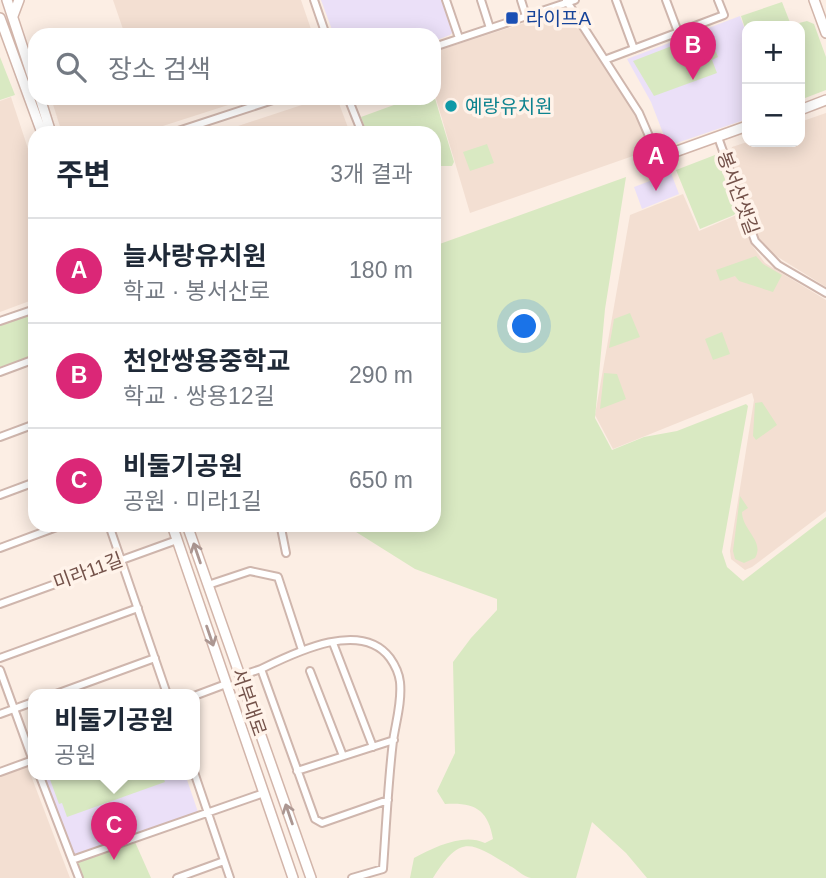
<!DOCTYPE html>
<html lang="ko">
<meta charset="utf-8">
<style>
:root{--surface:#fff;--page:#f6f6f7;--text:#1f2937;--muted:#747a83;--line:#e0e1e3;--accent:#db2777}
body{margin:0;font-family:Arial,"Noto Sans KR",sans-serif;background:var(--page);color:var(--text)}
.controls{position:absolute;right:21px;top:21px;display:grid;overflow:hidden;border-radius:14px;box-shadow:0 4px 18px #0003}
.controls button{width:63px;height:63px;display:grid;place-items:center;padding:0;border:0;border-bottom:2px solid var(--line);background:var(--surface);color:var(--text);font:35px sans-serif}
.you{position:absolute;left:525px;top:327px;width:24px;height:24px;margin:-18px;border:5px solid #fff;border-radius:50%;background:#1a73e8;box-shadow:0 0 0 10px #1a73e833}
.badge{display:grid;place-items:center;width:46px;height:46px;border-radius:50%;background:var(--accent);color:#fff;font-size:23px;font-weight:700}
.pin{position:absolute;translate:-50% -58px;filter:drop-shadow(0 2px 4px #0008)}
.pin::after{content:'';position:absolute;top:37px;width:24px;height:21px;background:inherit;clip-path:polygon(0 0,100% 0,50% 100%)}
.popup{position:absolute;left:28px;top:689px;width:172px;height:91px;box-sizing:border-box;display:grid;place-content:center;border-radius:14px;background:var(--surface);filter:drop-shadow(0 2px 5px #0005);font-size:23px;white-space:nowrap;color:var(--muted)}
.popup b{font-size:26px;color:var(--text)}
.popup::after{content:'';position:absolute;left:50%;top:100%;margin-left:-14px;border:14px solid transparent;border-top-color:var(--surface)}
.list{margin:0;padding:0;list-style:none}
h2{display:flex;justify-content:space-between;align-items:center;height:91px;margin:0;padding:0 28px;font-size:30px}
h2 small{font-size:23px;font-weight:400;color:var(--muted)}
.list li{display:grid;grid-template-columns:46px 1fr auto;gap:21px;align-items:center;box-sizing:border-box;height:105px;padding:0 28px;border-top:2px solid var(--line)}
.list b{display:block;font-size:26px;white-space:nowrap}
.list p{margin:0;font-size:23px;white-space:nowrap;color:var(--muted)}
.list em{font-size:23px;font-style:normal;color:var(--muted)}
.icon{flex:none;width:38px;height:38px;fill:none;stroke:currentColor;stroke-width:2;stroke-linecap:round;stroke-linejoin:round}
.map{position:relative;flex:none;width:826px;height:878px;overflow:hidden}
.search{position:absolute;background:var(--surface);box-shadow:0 4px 18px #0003;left:28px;top:28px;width:413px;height:77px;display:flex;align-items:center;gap:18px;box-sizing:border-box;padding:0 24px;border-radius:21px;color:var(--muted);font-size:26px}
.panel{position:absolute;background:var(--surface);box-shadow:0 4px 18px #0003;left:28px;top:126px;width:413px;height:406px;border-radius:21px}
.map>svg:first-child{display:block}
.residential{fill:#f3dfd2}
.education{fill:#ebe0f8}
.green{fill:#d9e9c2}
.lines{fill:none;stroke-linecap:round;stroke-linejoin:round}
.street-casing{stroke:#cfb6ad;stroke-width:10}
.secondary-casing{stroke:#d2b5aa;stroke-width:12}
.street{stroke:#fff;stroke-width:6}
.secondary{stroke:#fff;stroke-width:9}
.oneway{stroke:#ac9792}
.transit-dot{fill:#1a4fb4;stroke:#fff3ea;stroke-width:2.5}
.culture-dot{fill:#0f9aa8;stroke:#fff3ea;stroke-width:2.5}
.labels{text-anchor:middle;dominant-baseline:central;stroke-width:7;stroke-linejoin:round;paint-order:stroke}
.transit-label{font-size:19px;fill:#164399;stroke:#fff3ea;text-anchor:start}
.culture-label{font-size:19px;fill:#0d838f;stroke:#fff3ea;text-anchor:start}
.street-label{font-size:19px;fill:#74524a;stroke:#fff3ea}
</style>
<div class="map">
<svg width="826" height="878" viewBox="0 0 826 878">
<rect width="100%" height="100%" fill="#fceee4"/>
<!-- residential -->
<path class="residential" d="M113 0H301L313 35H125Z
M568 9 638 116 650 150 470 213 434 92V52Z
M11 97 35 170V299L0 312V101Z
M51 98H250L141 133H62Z
M323 98H337L350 133H223V131Z
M826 113V287L765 249 758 239 729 155 732 147 747 142H800V122Z
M683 194 699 231 739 214 751 244 765 263 826 300V511L752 567 745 570 731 559 730 551 754 400 752 393 613 449 595 415 630 215Z
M27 765 70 878H0V774Z"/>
<!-- education -->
<path class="education" d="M321 0H443L455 30 450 35 434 41V35H334Z
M740 16 747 35V119L668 146 651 102 627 59Z
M671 173 679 194 642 209 634 187Z
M44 774H185L198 812 73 856Z"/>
<!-- green -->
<path class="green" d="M782 2 791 25 807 21 814 24 826 57V90L800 100V26H747V34L741 16Z
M708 32 718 57 712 60 717 73 654 96 633 61Z
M0 57 15 95 0 100Z
M434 95 454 162 452 166H434V133H367L361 117 413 98H434Z
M487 144 494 163 470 171 463 152Z
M715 155 738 210 734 215 700 229 676 170Z
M626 177 605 309 595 418 612 450 644 437 677 431 746 404 748 406 722 552 727 567 743 581 826 517V878H647L626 853 592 822 576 878C562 878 545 878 531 878 525 877 518 871 512 867 471 843 462 832 433 878H410L414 858C435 847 463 833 485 843L493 839C488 809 474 802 445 804L437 791 455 753 453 662 471 638 497 610V599L415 569 345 525H434V246Z
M756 256 763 264 782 275 773 292 739 281 735 276 720 281 716 270Z
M630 313 640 337 609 348 614 319Z
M29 314 32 315 35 325V356L0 367V324Z
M722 332 730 354 713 360 705 339Z
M604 373 617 374 626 399 600 409Z
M762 402 777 425 756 440 753 436 755 403Z
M740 496 748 508 742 512C742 530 765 541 755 558L744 563 735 559 733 551Z
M48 774H162L165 782 67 817 62 803 59 804Z
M135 842 151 878H81L76 866 78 862Z"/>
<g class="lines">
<defs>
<path id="street" d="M314 0 326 35
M446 0 459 38
M481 0 490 28
M521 0 526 16
M566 0 639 113 659 159
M616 0 634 49
M666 0 678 32
M434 47 575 0
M607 59 724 15 718 0
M348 98 362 133
M172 133 279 98
M719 140 755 241 778 265 826 293
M0 321 35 309
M0 372 35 359
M0 437 35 424
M0 495 35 482
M109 525 167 694
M272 525 281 528 286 553
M0 548 62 525
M208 585 250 571 278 577 302 650
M0 604 177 540
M333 643 373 747
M0 658 138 608
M0 670 33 761
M310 671 343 756
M240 676 261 669
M56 694 155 658
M194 696 226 684
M0 714 33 702
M297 771 394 740
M0 772 33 760
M194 772 230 878
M39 774 79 878
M72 860 264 793
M177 878 224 861
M352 878 383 869C386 826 388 783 393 741 396 721 402 702 400 682 399 674 395 665 390 658 361 619 294 653 261 669L315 819 322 823 388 800"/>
<path id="secondary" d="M7 0 35 85
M814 0 826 33
M13 16 19 0
M0 18 42 133
M40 98 51 133
M800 110 826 100
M658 158 747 126
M172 525 293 878
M187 525 311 878"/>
</defs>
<!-- street casing -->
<use href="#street" class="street-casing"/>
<!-- secondary casing -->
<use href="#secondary" class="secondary-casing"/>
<!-- street -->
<use href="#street" class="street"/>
<!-- secondary -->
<use href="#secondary" class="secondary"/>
</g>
<!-- one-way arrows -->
<defs><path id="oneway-shaft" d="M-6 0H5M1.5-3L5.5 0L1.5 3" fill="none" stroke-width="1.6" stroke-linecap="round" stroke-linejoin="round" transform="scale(1.75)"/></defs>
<g class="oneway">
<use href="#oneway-shaft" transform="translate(197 553) rotate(-109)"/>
<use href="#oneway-shaft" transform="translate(210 636) rotate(71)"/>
<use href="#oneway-shaft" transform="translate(289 814) rotate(-109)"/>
</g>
<!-- markers -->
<rect class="transit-dot" x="505" y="11" width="14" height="14" rx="3.5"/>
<circle class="culture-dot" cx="451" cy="106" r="7"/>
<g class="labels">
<!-- transit labels -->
<g class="transit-label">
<text x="526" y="18">라이프A</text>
</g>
<!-- culture labels -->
<g class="culture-label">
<text x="465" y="106">예랑유치원</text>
</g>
<!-- street labels -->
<g class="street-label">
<text transform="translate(738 193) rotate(70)">봉서산샛길</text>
<text transform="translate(88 571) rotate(-20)">미라11길</text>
<text transform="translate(249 702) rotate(71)">서부대로</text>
</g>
</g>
</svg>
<div class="controls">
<button>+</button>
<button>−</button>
</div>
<div class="you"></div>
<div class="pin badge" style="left:656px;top:191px">A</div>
<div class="pin badge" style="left:693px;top:80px">B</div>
<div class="pin badge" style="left:114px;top:860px">C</div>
<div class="popup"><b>비둘기공원</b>공원</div>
<div class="search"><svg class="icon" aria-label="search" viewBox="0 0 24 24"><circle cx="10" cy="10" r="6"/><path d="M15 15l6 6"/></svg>장소 검색</div>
<section class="panel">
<h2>주변<small>3개 결과</small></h2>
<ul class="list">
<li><span class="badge">A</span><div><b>늘사랑유치원</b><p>학교 · 봉서산로</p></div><em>180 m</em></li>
<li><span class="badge">B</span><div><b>천안쌍용중학교</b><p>학교 · 쌍용12길</p></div><em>290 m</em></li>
<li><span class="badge">C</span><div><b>비둘기공원</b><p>공원 · 미라1길</p></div><em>650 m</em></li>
</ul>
</section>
</div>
